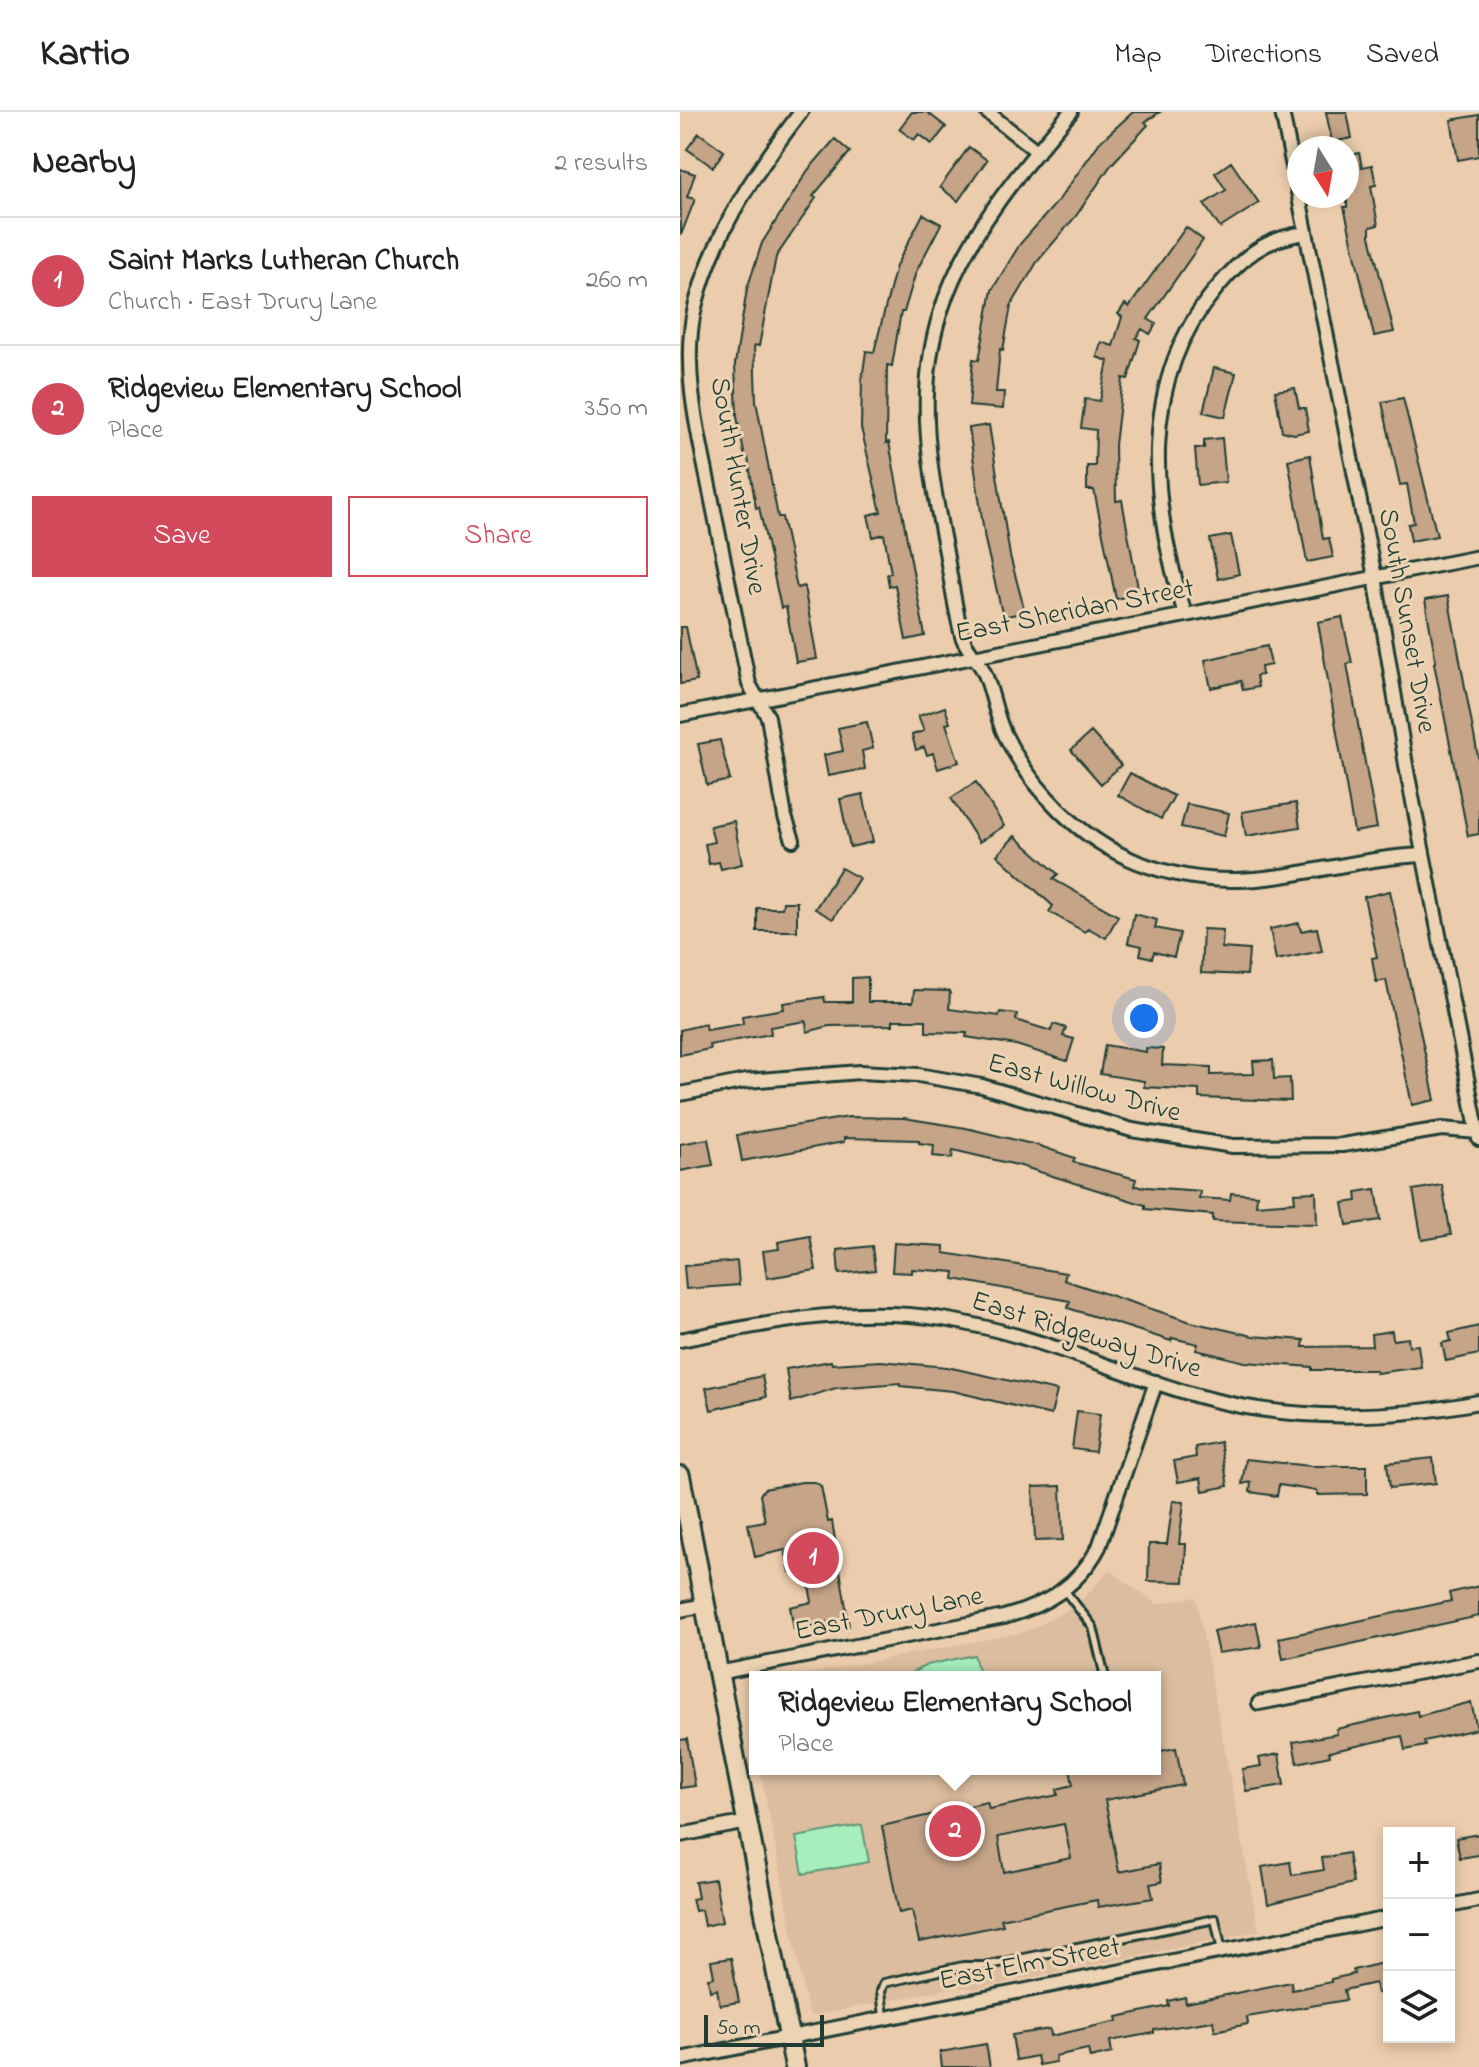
<!DOCTYPE html>
<meta charset="utf-8">
<style>
:root{--surface:#fff;--page:#f6f6f6;--text:#222;--muted:#767676;--line:#e0e0e0;--accent:#d1495b}
body{margin:0;font-family:"Indie Flower",sans-serif;background:var(--page);color:var(--text)}
.controls{position:absolute;right:24px;bottom:24px;display:grid;overflow:hidden;border-radius:0px;box-shadow:0 4px 12px #0003}
.controls button{width:72px;height:72px;display:grid;place-items:center;padding:0;border:0;border-bottom:2px solid var(--line);background:var(--surface);color:var(--text);font:40px sans-serif}
.compass{position:absolute;left:607px;top:24px;width:72px;height:72px;border-radius:50%;background:var(--surface);box-shadow:0 4px 12px #0003;rotate:169deg}
.scale{position:absolute;left:24px;bottom:20px;width:120px;box-sizing:border-box;padding-left:8px;border:4px solid #1f3d34;border-top:0;font-size:22px;line-height:28px;white-space:nowrap;color:#1f3d34;-webkit-text-stroke:6px #ecd3b4;paint-order:stroke}
.you{position:absolute;left:464px;top:906px;width:28px;height:28px;margin:-20px;border:6px solid #fff;border-radius:50%;background:#1a73e8;box-shadow:0 0 0 12px #1a73e833}
.badge{display:grid;place-items:center;width:52px;height:52px;border-radius:50%;background:var(--accent);color:#fff;font-size:26px;font-weight:700}
.pin{position:absolute;translate:-50% -50%;border:4px solid #fff;box-shadow:0 2px 8px #0006}
.popup{position:absolute;left:69px;top:1559px;width:412px;height:104px;box-sizing:border-box;display:grid;place-content:center;border-radius:0px;background:var(--surface);filter:drop-shadow(0 2px 6px #0005);font-size:26px;white-space:nowrap;color:var(--muted)}
.popup b{font-size:30px;color:var(--text)}
.popup::after{content:'';position:absolute;left:50%;top:100%;margin-left:-16px;border:16px solid transparent;border-top-color:var(--surface)}
.list{margin:0;padding:0;list-style:none}
h2{display:flex;justify-content:space-between;align-items:center;height:104px;margin:0;padding:0 32px;font-size:34px}
h2 small{font-size:26px;font-weight:400;color:var(--muted)}
.list li{display:grid;grid-template-columns:52px 1fr auto;gap:24px;align-items:center;box-sizing:border-box;height:128px;padding:0 32px;border-top:2px solid var(--line)}
.list b{display:block;font-size:30px;white-space:nowrap}
.list p{margin:0;font-size:26px;white-space:nowrap;color:var(--muted)}
.list em{font-size:26px;font-style:normal;color:var(--muted)}
.actions{display:flex;gap:16px;padding:24px 32px}
.actions a{flex:1;padding:18px 0;border:2px solid var(--accent);border-radius:0px;text-align:center;font-size:28px;color:var(--accent)}
.actions .main{background:var(--accent);color:#fff}
.icon{flex:none;width:44px;height:44px;fill:none;stroke:currentColor;stroke-width:2;stroke-linecap:round;stroke-linejoin:round}
.map{position:relative;flex:none;width:799px;height:1955px;overflow:hidden}
header{display:flex;align-items:center;gap:48px;box-sizing:border-box;height:112px;padding:0 40px;background:var(--surface);border-bottom:2px solid var(--line)}
header strong{font-size:38px}
nav{display:flex;gap:44px;margin-inline-start:auto;font-size:28px}
main{display:flex}
aside{flex:1;background:var(--surface)}
.map>svg:first-child{display:block}
.built{fill:#dcbd9f}
.green{fill:#a6eebc;stroke:#629678;stroke-width:2}
.building{fill:#c5a488;stroke:#1f3d34;stroke-width:2;fill-rule:evenodd}
.lines{fill:none;stroke-linecap:round;stroke-linejoin:round}
.service-casing{stroke:#1f3d34;stroke-width:12}
.minor-casing{stroke:#1f3d34;stroke-width:18}
.secondary-casing{stroke:#1f3d34;stroke-width:24}
.service{stroke:#ecd3b4;stroke-width:6}
.minor{stroke:#ecd3b4;stroke-width:12}
.secondary{stroke:#ecd3b4;stroke-width:18}
.labels{text-anchor:middle;dominant-baseline:central;stroke-width:6;stroke-linejoin:round;paint-order:stroke}
.street-label{font-size:28px;fill:#1f3d34;stroke:#ecd3b4}
</style>
<header>
<strong>Kartio</strong>
<nav><a>Map</a><a>Directions</a><a>Saved</a></nav>
</header>
<main>
<aside>
<h2>Nearby<small>2 results</small></h2>
<ul class="list">
<li><span class="badge">1</span><div><b>Saint Marks Lutheran Church</b><p>Church · East Drury Lane</p></div><em>260 m</em></li>
<li><span class="badge">2</span><div><b>Ridgeview Elementary School</b><p>Place</p></div><em>350 m</em></li>
</ul>
<div class="actions"><a class="main">Save</a><a>Share</a></div>
</aside>
<div class="map">
<svg width="799" height="1955" viewBox="0 0 799 1955">
<rect width="100%" height="100%" fill="#ebccac"/>
<filter id="ink" filterUnits="userSpaceOnUse"><feTurbulence type="fractalNoise" baseFrequency=".0125" numOctaves="2"/><feDisplacementMap in="SourceGraphic" scale="16" xChannelSelector="R" yChannelSelector="G"/><feConvolveMatrix kernelMatrix="1 2 1 2 8 2 1 2 1" color-interpolation-filters="sRGB"/></filter>
<g filter="url(#ink)">
<!-- built -->
<path class="built" d="M429 1458 477 1492 516 1485 579 1819 294 1877 276 1875 132 1904 128 1900 80 1657H475V1565H114L344 1520 383 1501 405 1485Z"/>
<!-- green -->
<path class="green" d="M294 1543 300 1565H223L247 1553Z
M182 1713 189 1750 123 1762 116 1725Z"/>
<!-- building -->
<path class="building" d="M232 0H247L266 15 252 32 239 22 234 28 219 17Z
M453 0H480L465 10 468 13 431 53 396 104 357 150 331 194 323 238 320 237 316 280H324L323 297 289 294 293 247 299 248 312 178 340 132 378 89 420 30Z
M646 0H667L672 26 652 30Z
M799 3V44L778 48 771 8Z
M19 21 44 39 33 55 7 37Z
M155 27 170 40 133 84 136 86 96 145 79 234 74 233 76 289 98 405H102L117 476 124 474 137 547 116 550 106 495 101 496 79 395 76 396 68 346H65L57 305 55 252 67 177 82 131 128 58Z
M289 35 307 48 278 89 260 75Z
M679 41 682 55 692 53 696 73 691 74 698 113 690 115V124L714 220 694 224 664 95H667V44Z
M551 50 579 91 540 116 524 92 546 78 535 61Z
M0 57 15 62 7 85 15 87 1 123Z
M243 102 261 112 236 160 224 200H221L212 254 207 253 206 331 209 330 245 524 226 528 215 473 209 474 207 462 211 461 204 422 193 425 188 403 201 400 181 316 182 267 186 239 194 240 216 154Z
M506 115 523 128 468 207 476 212 470 222 462 217 456 226 460 228 448 267 443 266 435 333 436 389 442 388 459 482 436 487 414 378H407V354H415L416 318 401 316 405 287 420 289 428 249 417 245 421 230 433 234 442 205 438 202 445 192 449 195Z
M534 256 556 261 545 305 523 300Z
M615 276 619 296H625L629 319 614 322 602 319 595 279Z
M723 286 757 424 731 429 728 412 734 411 727 372 720 373 702 290Z
M309 313 330 444 345 500 323 505 305 428 289 316Z
M542 326 546 370 518 373 515 336H524V328Z
M630 343 643 427 649 426 653 445 627 450 608 348Z
M551 423 559 462 538 467 530 427Z
M768 484 799 650V722L788 724 754 551 756 550 745 488Z
M662 505 672 551 667 552 697 716 674 720 638 510Z
M0 515H6L17 569 0 572Z
M587 534 591 553 581 555 582 563 576 564 578 575 563 578 561 569 531 576 525 548Z
M265 595 270 611 266 612 279 650 258 657 253 641 247 643 244 635 236 638 232 623 244 619 238 604Z
M187 610 193 636 182 639 185 657 148 664 144 643 163 639 158 616Z
M411 620 441 653 421 672 391 638Z
M40 628 50 668 27 673 18 632Z
M450 661 494 684 481 707 438 683Z
M296 670 324 714 299 730 271 686Z
M183 682 193 730 170 735 160 687Z
M616 691 620 715 566 724 562 700Z
M507 692 549 701 544 724 501 715Z
M54 709 62 752 41 757 39 750 29 752 25 732 34 730 30 714Z
M335 724 378 762 373 767 438 804 426 826 408 816 405 820 369 800 373 794 317 743Z
M161 756 179 766 153 807 135 797Z
M710 779 755 988 732 993 706 868 696 870 692 846 697 845 684 785Z
M103 790H117V819H77V796H102Z
M454 802 477 808 475 816 500 821 494 845 474 840 472 846 460 843 462 834 448 831Z
M619 811 621 819 637 816 642 839 596 848 590 817Z
M523 817 543 818 542 836 569 838 567 863 521 861Z
M188 865V890H233L234 878 270 879 269 897 319 904 320 900 337 902 336 908 371 919 373 912 386 916 383 924 394 927 387 949 336 933 286 925 287 921 246 920V908H213V913L149 914 127 920 126 909 90 915 91 922 29 933 30 937 0 943V918L25 912 26 918 63 912 62 904 104 897 103 891 144 885 145 890H172V866Z
M425 933 466 940V936L483 937 482 953 531 955V963L574 962 573 949 593 948 594 967 610 966 611 989 519 986V978L464 975V969L420 962Z
M169 1005 224 1006 286 1016 360 1034 395 1046 393 1050 456 1067 454 1074 520 1079 519 1086 550 1088 551 1081 577 1083 576 1093 615 1090 614 1081 636 1080 637 1112 533 1109V1103L465 1097V1093L341 1054 273 1038 272 1046 253 1044 254 1033 239 1031V1028L164 1026V1030L62 1049 57 1023Z
M28 1027 33 1053 0 1059V1032Z
M762 1073 771 1123 742 1128 733 1078Z
M696 1077 701 1108 667 1113 663 1091 677 1089 676 1080Z
M130 1124 136 1158 87 1166 83 1139 99 1137 98 1130Z
M214 1131 264 1134V1141L386 1161 384 1168 511 1210 573 1224 624 1228 623 1235 692 1234 691 1222 712 1219 713 1228 728 1226 729 1234 738 1233 741 1255 696 1261V1258H632V1255L565 1250 516 1238 518 1232 492 1226 491 1229 388 1196 390 1189 274 1167 275 1160 232 1157V1161L212 1160Z
M192 1134 195 1158 159 1162 157 1138Z
M57 1149 59 1173 6 1177 4 1154Z
M799 1214V1242L766 1249 762 1231 771 1229 769 1221Z
M151 1249 152 1252 200 1249 267 1255 377 1279 371 1303 273 1279 220 1274V1271L156 1276 111 1290 106 1257Z
M82 1264 86 1285 31 1298 26 1276Z
M397 1299 420 1302 415 1340 392 1337Z
M540 1330 548 1374 523 1379 521 1366 498 1370 494 1349 516 1345 515 1335Z
M753 1346 756 1371 710 1376 707 1351Z
M566 1347 630 1354H687V1382L637 1383V1379L599 1373 597 1384 570 1380 571 1370 562 1372Z
M122 1370H135L141 1374 148 1410 152 1409 169 1514 151 1518 150 1510 114 1517 110 1495 132 1490 126 1457 110 1460 105 1438 75 1445 68 1412 85 1409 80 1383 84 1377Z
M381 1374 383 1428 355 1429 353 1375Z
M493 1389 504 1390 499 1432H506L504 1470 468 1469 469 1432H487Z
M799 1474V1504L603 1547 599 1526 771 1489 769 1481Z
M576 1510 581 1535 538 1541 533 1519Z
M791 1590 797 1617 744 1629 745 1634 725 1638 722 1624 649 1640 650 1644 617 1651 613 1630 657 1622 656 1617 737 1599 738 1604Z
M7 1627 15 1674 0 1676V1628Z
M496 1636 503 1673 425 1688 439 1760 479 1752 482 1770 470 1772 473 1786 418 1795 417 1788 321 1807 323 1813 239 1830 232 1798 219 1801 202 1714 307 1690 309 1697 378 1683 377 1677 393 1673 390 1657H475V1640ZM384 1712 391 1746 324 1760 318 1725Z
M599 1642 604 1673 566 1679 562 1657 581 1654 579 1646Z
M799 1722V1743L780 1746 776 1726Z
M668 1741 673 1771 588 1792 582 1755 610 1750 612 1763 644 1758 642 1746Z
M35 1767 42 1810 24 1814 21 1798 15 1799 12 1787 18 1786 15 1770Z
M51 1846 59 1890 40 1893 37 1877 30 1879 28 1866 34 1865 31 1849Z
M707 1850 709 1879 697 1881 695 1871 664 1878 666 1888 567 1905 568 1912 535 1919 533 1909 474 1918V1921L430 1929 432 1941 410 1946 408 1937 375 1944 376 1950 359 1953 357 1944 336 1948 332 1923 370 1917 371 1924 438 1909 437 1905 489 1894 488 1889 505 1885 506 1891 611 1870 612 1878 651 1870V1867L674 1862 673 1858Z
M306 1932 310 1955H262L260 1940Z"/>
<g class="lines">
<defs>
<path id="service" d="M385 1479 413 1515 425 1565
M204 1905 201 1879 204 1871 283 1854H304L535 1807 542 1839"/>
<path id="minor" d="M307 0 358 40
M391 0C340 58 283 126 260 202 235 282 250 360 266 440 271 468 275 497 282 524 286 537 298 547 304 560 313 580 315 603 325 623 352 678 400 727 457 750 565 792 637 748 743 743
M602 0 695 465 727 659 799 1027
M505 502C471 393 457 270 536 177 562 145 585 126 626 121
M0 603 799 445
M113 728 105 705 88 605 69 572C57 512 45 453 33 394 21 332 0 258 15 195 34 120 75 60 121 0
M0 982 66 969 180 960 238 963 302 974 452 1018 553 1034 662 1033 762 1017 798 1020
M0 1228C88 1211 174 1192 263 1207 352 1221 432 1259 518 1284 611 1310 705 1308 799 1290
M0 1498 25 1493
M38 1561 324 1505C367 1493 398 1474 419 1435L476 1270
M579 1591 799 1549
M0 1723 68 1710
M769 1794 799 1788
M0 1947 709 1806"/>
<path id="secondary" d="M0 1364 115 1955"/>
</defs>
<!-- service casing -->
<use href="#service" class="service-casing"/>
<!-- minor casing -->
<use href="#minor" class="minor-casing"/>
<!-- secondary casing -->
<use href="#secondary" class="secondary-casing"/>
<!-- service -->
<use href="#service" class="service"/>
<!-- minor -->
<use href="#minor" class="minor"/>
<!-- secondary -->
<use href="#secondary" class="secondary"/>
</g>
</g>
<g class="labels">
<!-- street labels -->
<g class="street-label">
<text transform="translate(57 374) rotate(80)">South Hunter Drive</text>
<text transform="translate(395 500) rotate(-11)">East Sheridan Street</text>
<text transform="translate(726 509) rotate(80)">South Sunset Drive</text>
<text transform="translate(404 977) rotate(15)">East Willow Drive</text>
<text transform="translate(406 1224) rotate(17)">East Ridgeway Drive</text>
<text transform="translate(209 1503) rotate(-11)">East Drury Lane</text>
<text transform="translate(350 1853) rotate(-11)">East Elm Street</text>
</g>
</g>
</svg>
<div class="controls">
<button>+</button>
<button>−</button>
<button><svg class="icon" aria-label="layers" viewBox="0 0 24 24"><path d="M12 4l9 5-9 5-9-5zM3 14l9 5 9-5"/></svg></button>
</div>
<svg class="compass" viewBox="-18 -18 36 36"><path d="M0-13l5 13h-10z" fill="#e53935"/><path d="M0 13l5-13h-10z" fill="#767676"/></svg>
<div class="scale">50 m</div>
<div class="you"></div>
<div class="pin badge" style="left:133px;top:1446px">1</div>
<div class="pin badge" style="left:275px;top:1719px">2</div>
<div class="popup"><b>Ridgeview Elementary School</b>Place</div>
</div>
</main>
